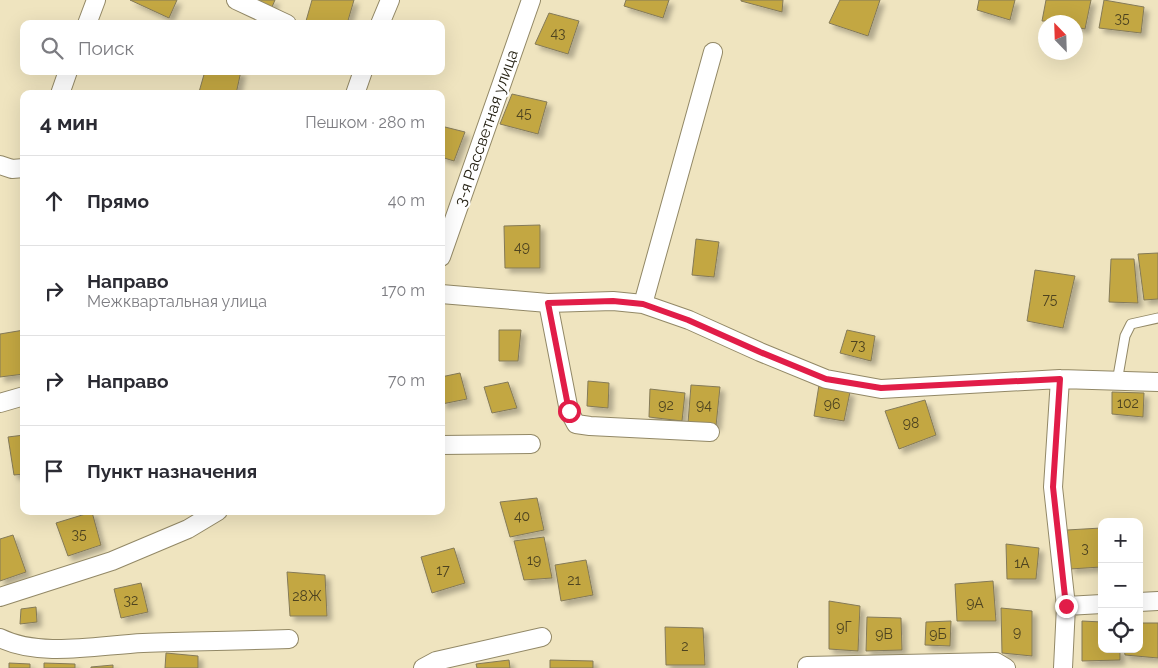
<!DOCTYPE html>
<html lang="ru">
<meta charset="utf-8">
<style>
:root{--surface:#fff;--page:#f7f7f7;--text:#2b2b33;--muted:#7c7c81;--line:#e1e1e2}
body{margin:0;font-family:Raleway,sans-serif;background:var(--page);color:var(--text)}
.controls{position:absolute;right:15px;bottom:15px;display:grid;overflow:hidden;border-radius:10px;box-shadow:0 5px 20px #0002}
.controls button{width:45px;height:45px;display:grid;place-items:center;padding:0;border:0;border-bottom:1px solid var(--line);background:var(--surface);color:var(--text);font:25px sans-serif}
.compass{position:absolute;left:1038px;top:15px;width:45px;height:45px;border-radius:50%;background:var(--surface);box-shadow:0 5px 20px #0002;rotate:337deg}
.stop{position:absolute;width:15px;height:15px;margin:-11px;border:4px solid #e11d48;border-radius:50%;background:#fff}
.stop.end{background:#e11d48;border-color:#fff;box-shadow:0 1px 5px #0008}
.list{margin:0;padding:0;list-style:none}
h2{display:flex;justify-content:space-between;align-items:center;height:65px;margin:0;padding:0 20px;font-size:21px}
h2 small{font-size:16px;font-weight:400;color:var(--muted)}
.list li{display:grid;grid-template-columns:32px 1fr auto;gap:15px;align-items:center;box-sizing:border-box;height:90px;padding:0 20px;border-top:1px solid var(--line)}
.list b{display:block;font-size:19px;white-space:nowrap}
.list p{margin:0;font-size:16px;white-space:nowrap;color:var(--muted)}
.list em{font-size:16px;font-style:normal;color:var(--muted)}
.icon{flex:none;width:28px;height:28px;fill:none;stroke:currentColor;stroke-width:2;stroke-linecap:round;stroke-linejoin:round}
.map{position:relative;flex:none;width:1158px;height:668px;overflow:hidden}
.search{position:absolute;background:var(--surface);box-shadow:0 5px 20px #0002;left:20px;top:20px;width:425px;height:55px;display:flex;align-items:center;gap:12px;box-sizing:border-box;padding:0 18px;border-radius:10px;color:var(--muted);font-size:19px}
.panel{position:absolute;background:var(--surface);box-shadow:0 5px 20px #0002;left:20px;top:90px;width:425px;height:425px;border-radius:10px}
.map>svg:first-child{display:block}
.building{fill:#c3a743;stroke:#847a58;filter:url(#shadow)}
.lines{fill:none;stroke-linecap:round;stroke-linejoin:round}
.lane-casing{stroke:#928866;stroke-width:11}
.street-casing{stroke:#928866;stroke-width:20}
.lane{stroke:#fff;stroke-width:9}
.street{stroke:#fff;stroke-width:18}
.route{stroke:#e11d48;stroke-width:6}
.labels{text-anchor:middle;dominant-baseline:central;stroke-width:4.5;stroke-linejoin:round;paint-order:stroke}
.number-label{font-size:14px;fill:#4d4320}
.street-label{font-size:16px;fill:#262214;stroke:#fff}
</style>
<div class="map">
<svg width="1158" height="668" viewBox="0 0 1158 668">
<defs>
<filter id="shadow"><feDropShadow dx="4.5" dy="4.5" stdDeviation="2.5" flood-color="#0004"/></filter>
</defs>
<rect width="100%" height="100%" fill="#efe4bf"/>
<!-- building -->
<path class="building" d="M130 0H177L169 18Z
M257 0H275L272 7Z
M312 0H354L347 24H314L306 21Z
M626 0H669L663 18 624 6Z
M741 0H783L782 12 741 1Z
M840 0H880L868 36 829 23Z
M979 0H1015L1010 20 977 10Z
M1046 0H1091L1085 29 1076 27V22L1042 21Z
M1104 0 1144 7 1141 33 1099 28Z
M549 13 579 21 568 54 535 44Z
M205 71H241L236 94 199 92Z
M512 94 547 102 538 134 500 124Z
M441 126 465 132 454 161 441 157Z
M540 225V268H505L504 226Z
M696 239 719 242 714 277 692 275Z
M1158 253V299L1144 300 1138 254Z
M1111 259H1134L1138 303 1109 302Z
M1035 270 1075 276 1063 328 1027 321Z
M24 330V374L0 377V334Z
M499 330H521L518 361H499Z
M847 330 875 336 871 361 840 353Z
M460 373 467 399 442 404 441 377Z
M588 381 609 383 608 408 587 406Z
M508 382 517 408 492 413 484 387Z
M691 385 720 387 716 426 688 423Z
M819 385 850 392 844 421 814 416Z
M650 389 685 393 682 421 649 417Z
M1112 392 1144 393 1143 417 1112 414Z
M925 400 936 435 899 449 885 411Z
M24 435V474L14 475 8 437Z
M537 498 544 530 510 537 500 502Z
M92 512 101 545 68 556 56 523Z
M1101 528V567L1070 569 1067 530Z
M13 535 26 572 0 581V539Z
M544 537 552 578 524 580 514 541Z
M1006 544 1039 548 1036 579H1007Z
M454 548 465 583 432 593 421 557Z
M586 560 593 595 561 601 555 565Z
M287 572 325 575 327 616H290Z
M993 581 996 621H957L955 584Z
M141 583 148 612 121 618 114 589Z
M829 601 860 606 858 651 829 649Z
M36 607 37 622 20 624 21 609Z
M1001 608 1032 611V656L1002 653Z
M867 617 901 618 902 650 866 651Z
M951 621 950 646 925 645 926 622Z
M1082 621 1102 622V649H1120V660L1082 661Z
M1139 623H1158V658L1125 655 1124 649H1139Z
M665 627 703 628 705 665H666Z
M166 653 198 656V668H165Z
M509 660 510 668H477L476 664Z
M550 660 593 661V668H550Z
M9 663 30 664V668H9Z
M44 663 75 664V668H44Z
M113 665V668H91V667Z"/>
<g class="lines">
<defs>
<path id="lane" d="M1117 382 1125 336 1131 324 1158 318"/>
<path id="street" d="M236 0 287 24
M87 24 96 0
M380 24 390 0
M60 94 68 71
M355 94 363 71
M0 165 12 169 24 168
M441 257 531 0
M441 294 548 303 613 301 643 304 689 320 760 352 826 379 881 389 1060 379 1158 382
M548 303 569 411 576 424 590 426 710 432
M643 304 713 52
M1060 379 1053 487 1066 606
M0 403 24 396
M441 445 531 444
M0 597 112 561 188 529 218 511
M1139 602 1158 601
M0 638C40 658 99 645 143 643 192 641 240 641 289 639
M807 666 996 662 1006 668
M423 668 436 661 542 637
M1063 668 1066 606 1102 604"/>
</defs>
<!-- lane casing -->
<use href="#lane" class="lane-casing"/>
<!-- street casing -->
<use href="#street" class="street-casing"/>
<!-- lane -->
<use href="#lane" class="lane"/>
<!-- street -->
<use href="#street" class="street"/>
</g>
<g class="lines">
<!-- route -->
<path class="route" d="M569 411 548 303 613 301 643 304 688 320 760 352 826 379 881 388 1060 379 1053 487 1066 606"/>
</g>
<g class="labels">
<!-- number labels -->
<g class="number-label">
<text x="1122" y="18">35</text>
<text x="558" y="33">43</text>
<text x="524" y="113">45</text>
<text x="522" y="247">49</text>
<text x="1050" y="299">75</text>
<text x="858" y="345">73</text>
<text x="1128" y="403">102</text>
<text x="832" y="404">96</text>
<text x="666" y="405">92</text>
<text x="704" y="405">94</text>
<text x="911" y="423">98</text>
<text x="522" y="516">40</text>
<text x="79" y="534">35</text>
<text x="1085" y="548">3</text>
<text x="534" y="560">19</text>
<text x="1022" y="563">1А</text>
<text x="443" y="570">17</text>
<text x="574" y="580">21</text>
<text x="307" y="596">28Ж</text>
<text x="131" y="600">32</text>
<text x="975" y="603">9А</text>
<text x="844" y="627">9Г</text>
<text x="1017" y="632">9</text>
<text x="884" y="634">9В</text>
<text x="938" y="634">9Б</text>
<text x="685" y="646">2</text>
</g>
<!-- street labels -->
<g class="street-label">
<text transform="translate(486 128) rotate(-71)">3-я Рассветная улица</text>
</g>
</g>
</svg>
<div class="controls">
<button>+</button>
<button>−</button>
<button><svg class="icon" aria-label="locate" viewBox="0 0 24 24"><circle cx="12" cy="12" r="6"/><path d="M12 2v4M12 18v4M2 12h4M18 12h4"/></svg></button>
</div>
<svg class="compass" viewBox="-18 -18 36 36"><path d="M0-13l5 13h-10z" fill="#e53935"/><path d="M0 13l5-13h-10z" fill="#7c7c81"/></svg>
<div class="stop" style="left:569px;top:411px"></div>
<div class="stop end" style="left:1066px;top:606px"></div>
<div class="search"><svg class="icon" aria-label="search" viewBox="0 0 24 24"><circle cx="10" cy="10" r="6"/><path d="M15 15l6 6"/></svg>Поиск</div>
<section class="panel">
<h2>4 мин<small>Пешком · 280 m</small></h2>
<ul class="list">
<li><svg class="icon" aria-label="ahead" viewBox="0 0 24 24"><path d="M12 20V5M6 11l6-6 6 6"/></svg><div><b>Прямо</b></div><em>40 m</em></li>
<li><svg class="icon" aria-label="right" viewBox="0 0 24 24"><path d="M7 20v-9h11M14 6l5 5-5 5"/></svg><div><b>Направо</b><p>Межквартальная улица</p></div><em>170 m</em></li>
<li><svg class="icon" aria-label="right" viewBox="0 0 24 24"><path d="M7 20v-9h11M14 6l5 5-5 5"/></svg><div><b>Направо</b></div><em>70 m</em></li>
<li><svg class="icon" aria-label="arrive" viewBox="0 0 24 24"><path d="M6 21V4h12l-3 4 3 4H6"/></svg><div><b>Пункт назначения</b></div></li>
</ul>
</section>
</div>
